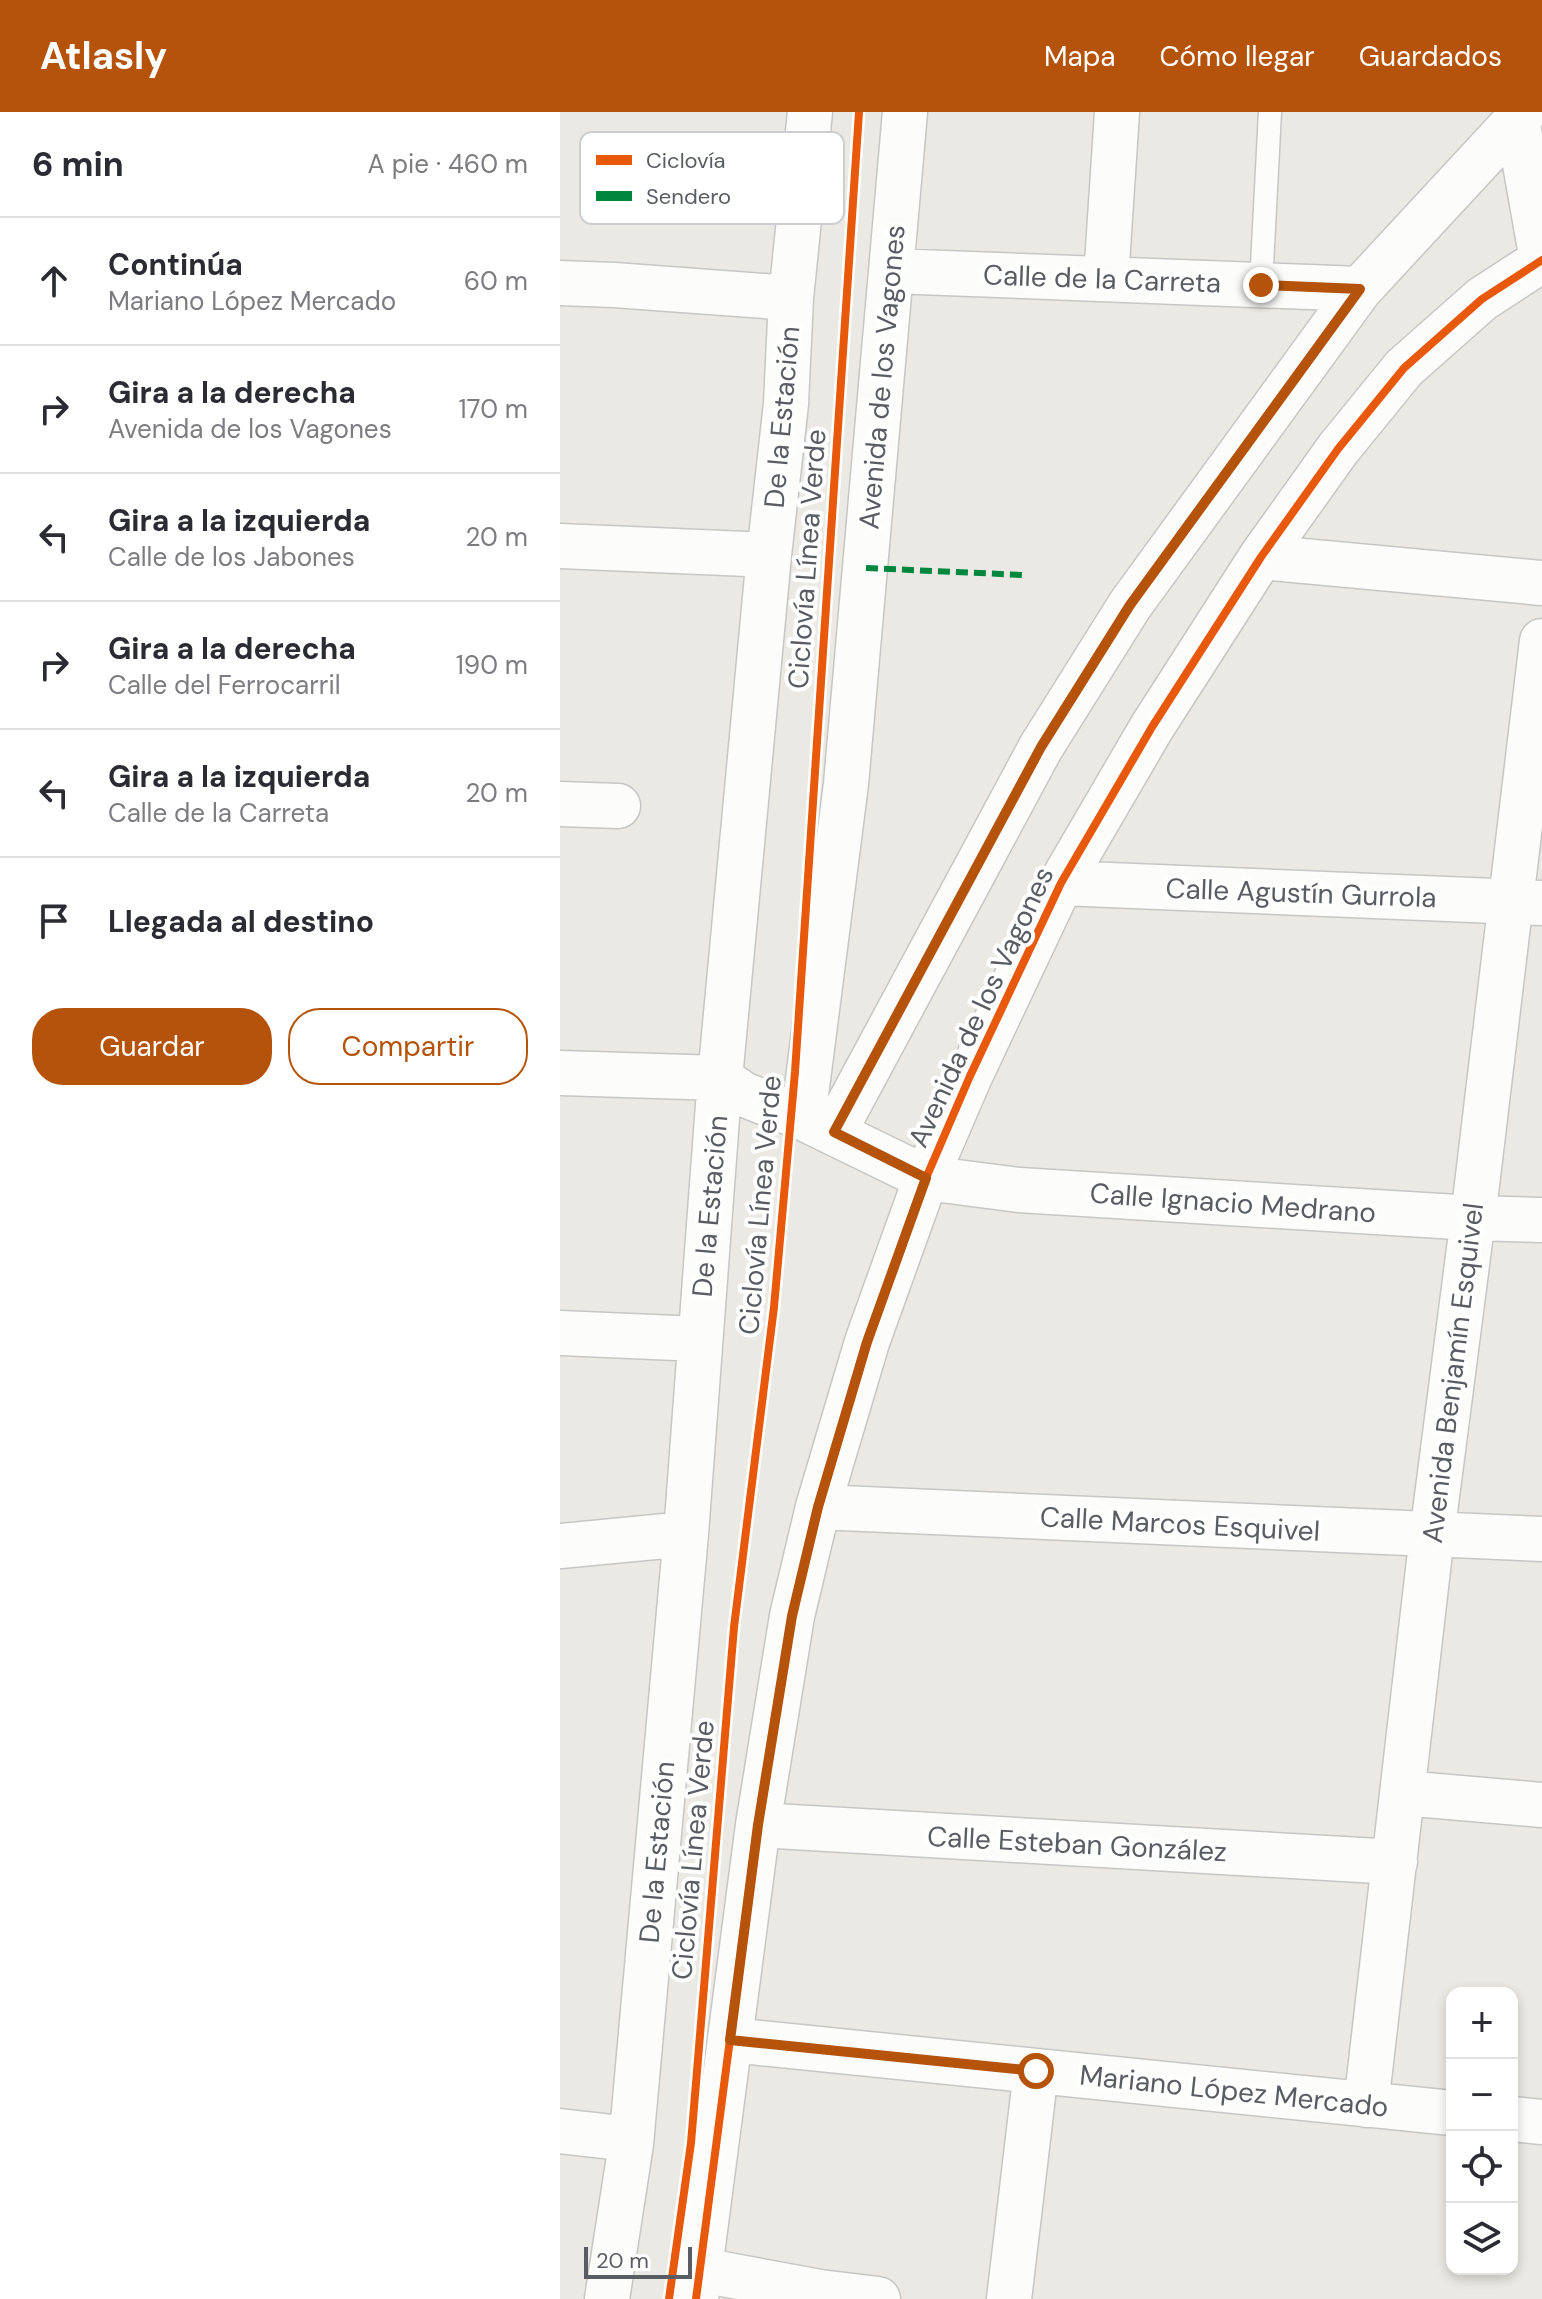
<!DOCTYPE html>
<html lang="es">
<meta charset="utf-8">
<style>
:root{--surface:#fff;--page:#f2f2f3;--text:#2b2b33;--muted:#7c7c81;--line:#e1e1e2;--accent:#b45309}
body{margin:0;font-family:"DM Sans",sans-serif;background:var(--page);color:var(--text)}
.controls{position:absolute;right:24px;bottom:24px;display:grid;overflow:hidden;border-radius:16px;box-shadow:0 4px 12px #0003}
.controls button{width:72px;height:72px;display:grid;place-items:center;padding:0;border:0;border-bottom:2px solid var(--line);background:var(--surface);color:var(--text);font:40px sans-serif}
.scale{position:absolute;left:24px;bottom:20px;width:108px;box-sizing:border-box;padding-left:8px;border:4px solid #595c62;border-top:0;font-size:22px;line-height:28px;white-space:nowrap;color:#595c62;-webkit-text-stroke:6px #fff;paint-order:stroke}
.stop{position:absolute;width:24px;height:24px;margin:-18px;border:6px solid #b45309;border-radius:50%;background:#fff}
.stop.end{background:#b45309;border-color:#fff;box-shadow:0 2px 8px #0008}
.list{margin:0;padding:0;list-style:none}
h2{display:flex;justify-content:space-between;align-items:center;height:104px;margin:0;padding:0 32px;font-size:34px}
h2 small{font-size:26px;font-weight:400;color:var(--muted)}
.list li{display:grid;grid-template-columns:52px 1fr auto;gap:24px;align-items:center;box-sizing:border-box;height:128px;padding:0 32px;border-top:2px solid var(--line)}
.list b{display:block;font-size:30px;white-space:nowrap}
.list p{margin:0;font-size:26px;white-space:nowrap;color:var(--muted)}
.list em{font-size:26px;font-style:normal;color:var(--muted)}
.actions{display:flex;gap:16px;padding:24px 32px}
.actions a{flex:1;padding:18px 0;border:2px solid var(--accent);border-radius:32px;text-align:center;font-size:28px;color:var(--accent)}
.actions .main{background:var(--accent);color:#fff}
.icon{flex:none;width:44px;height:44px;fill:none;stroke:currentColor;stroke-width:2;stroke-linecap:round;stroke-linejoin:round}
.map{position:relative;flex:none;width:982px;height:2187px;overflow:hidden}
header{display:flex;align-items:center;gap:48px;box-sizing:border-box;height:112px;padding:0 40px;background:var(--accent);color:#fff}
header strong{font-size:38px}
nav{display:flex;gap:44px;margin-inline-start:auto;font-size:28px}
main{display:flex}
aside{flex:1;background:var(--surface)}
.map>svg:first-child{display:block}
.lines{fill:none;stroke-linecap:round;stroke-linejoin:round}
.lane-casing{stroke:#c6c7c5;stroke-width:25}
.street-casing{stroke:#c6c7c5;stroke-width:47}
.lane{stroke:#fcfcfb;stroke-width:22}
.street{stroke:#fcfcfb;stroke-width:44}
.quiet{stroke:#00873e;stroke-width:6;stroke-dasharray:12 6;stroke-linecap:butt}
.cycleway-casing{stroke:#fff;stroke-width:13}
.cycleway{stroke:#e8590c;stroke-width:8}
.route{stroke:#b45309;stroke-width:10}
.labels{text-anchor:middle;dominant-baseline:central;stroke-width:8;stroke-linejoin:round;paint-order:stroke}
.street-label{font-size:28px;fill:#595c62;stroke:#fff}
.key{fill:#fff;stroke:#cdced0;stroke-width:2}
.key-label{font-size:22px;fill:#595c62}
</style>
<header>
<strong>Atlasly</strong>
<nav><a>Mapa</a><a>Cómo llegar</a><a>Guardados</a></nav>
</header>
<main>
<aside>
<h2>6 min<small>A pie · 460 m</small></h2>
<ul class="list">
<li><svg class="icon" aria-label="ahead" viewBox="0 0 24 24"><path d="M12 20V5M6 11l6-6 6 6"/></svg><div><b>Continúa</b><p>Mariano López Mercado</p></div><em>60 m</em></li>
<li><svg class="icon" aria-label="right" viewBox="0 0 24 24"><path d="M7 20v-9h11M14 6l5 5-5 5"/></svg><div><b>Gira a la derecha</b><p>Avenida de los Vagones</p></div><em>170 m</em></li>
<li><svg class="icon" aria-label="left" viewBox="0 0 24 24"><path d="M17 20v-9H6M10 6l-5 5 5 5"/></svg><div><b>Gira a la izquierda</b><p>Calle de los Jabones</p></div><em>20 m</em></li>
<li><svg class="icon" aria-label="right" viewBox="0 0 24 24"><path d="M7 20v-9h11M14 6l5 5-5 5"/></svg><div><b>Gira a la derecha</b><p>Calle del Ferrocarril</p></div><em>190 m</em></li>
<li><svg class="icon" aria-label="left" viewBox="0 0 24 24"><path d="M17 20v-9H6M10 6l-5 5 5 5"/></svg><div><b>Gira a la izquierda</b><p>Calle de la Carreta</p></div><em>20 m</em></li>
<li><svg class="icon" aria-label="arrive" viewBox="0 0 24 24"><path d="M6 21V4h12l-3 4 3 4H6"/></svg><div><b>Llegada al destino</b></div></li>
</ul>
<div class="actions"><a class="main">Guardar</a><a>Compartir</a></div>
</aside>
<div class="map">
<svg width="982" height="2187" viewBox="0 0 982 2187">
<rect width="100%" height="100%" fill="#eae9e3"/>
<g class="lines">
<defs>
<path id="lane" d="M701 173 710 0"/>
<path id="street" d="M957 7 982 148
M332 159 800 177
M546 167 557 0
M0 171 54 173 231 186
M0 434 209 443
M701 445 982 471
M0 692 58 694
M501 771 982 791
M0 961 160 966 183 982 243 1006 366 1066 459 1078 913 1106 982 1108
M243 1006 286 672 345 0
M274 1020 481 635 570 493 800 177 964 0
M0 1221 139 1227
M258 1395 982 1427
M0 1434 126 1422
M843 1681 982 1693
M198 1713 835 1750
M170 1928 892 2001
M806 1993 872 1423 913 1106 982 529
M952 2007 982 2010
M0 2019 70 2027
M141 2158 260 2180 318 2187
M47 2187 71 2032 126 1422 160 966 209 443 226 292 231 186 250 0
M136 2187 198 1713 232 1504 258 1395 307 1230 366 1066 410 964 501 771 592 615 701 445 778 337 844 256 922 187 982 148
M449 2187 476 1959"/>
</defs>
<!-- lane casing -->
<use href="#lane" class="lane-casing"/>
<!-- street casing -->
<use href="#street" class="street-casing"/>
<!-- lane -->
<use href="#lane" class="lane"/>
<!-- street -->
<use href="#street" class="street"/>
<!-- quiet -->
<path class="quiet" d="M306 456 463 463"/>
<defs>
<path id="cycleway" d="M109 2187 131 2031 174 1515 214 1195 235 960 299 0
M136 2187 198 1713 232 1504 258 1395 307 1230 366 1066 410 964 501 771 592 615 701 445 778 337 844 256 922 187 982 148"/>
</defs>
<!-- cycleway casing -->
<use href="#cycleway" class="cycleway-casing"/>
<!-- cycleway -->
<use href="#cycleway" class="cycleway"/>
</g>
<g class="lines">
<!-- route -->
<path class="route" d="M476 1959 170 1928 198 1713 232 1504 258 1395 307 1230 366 1066 274 1020 481 635 570 493 800 177 701 173"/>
</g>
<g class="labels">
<!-- street labels -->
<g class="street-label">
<text transform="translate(542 167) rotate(2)">Calle de la Carreta</text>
<text transform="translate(322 265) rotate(-85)">Avenida de los Vagones</text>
<text transform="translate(222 305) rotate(-85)">De la Estación</text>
<text transform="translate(247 447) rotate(-86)">Ciclovía Línea Verde</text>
<text transform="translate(741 781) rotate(2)">Calle Agustín Gurrola</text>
<text transform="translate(421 895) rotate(-65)">Avenida de los Vagones</text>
<text transform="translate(673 1091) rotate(4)">Calle Ignacio Medrano</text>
<text transform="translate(200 1093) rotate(-85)">Ciclovía Línea Verde</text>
<text transform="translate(150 1094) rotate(-85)">De la Estación</text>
<text transform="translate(893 1261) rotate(-83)">Avenida Benjamín Esquivel</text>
<text transform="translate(620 1412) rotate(3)">Calle Marcos Esquivel</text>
<text transform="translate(517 1732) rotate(3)">Calle Esteban González</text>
<text transform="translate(133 1738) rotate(-85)">Ciclovía Línea Verde</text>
<text transform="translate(97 1740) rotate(-85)">De la Estación</text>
<text transform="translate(674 1979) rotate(6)">Mariano López Mercado</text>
</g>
</g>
<!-- legend -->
<rect x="20" y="20" width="264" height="92" rx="12" class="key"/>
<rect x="36" y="43" width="36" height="10" fill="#e8590c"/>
<rect x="36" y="79" width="36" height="10" fill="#00873e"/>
<g class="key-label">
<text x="86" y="56">Ciclovía</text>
<text x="86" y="92">Sendero</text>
</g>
</svg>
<div class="controls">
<button>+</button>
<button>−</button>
<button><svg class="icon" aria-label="locate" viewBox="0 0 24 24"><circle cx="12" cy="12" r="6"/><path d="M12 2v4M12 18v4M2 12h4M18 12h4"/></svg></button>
<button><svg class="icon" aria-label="layers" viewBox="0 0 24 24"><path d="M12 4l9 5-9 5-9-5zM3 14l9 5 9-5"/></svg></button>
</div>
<div class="scale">20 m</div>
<div class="stop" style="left:476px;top:1959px"></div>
<div class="stop end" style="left:701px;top:173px"></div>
</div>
</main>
